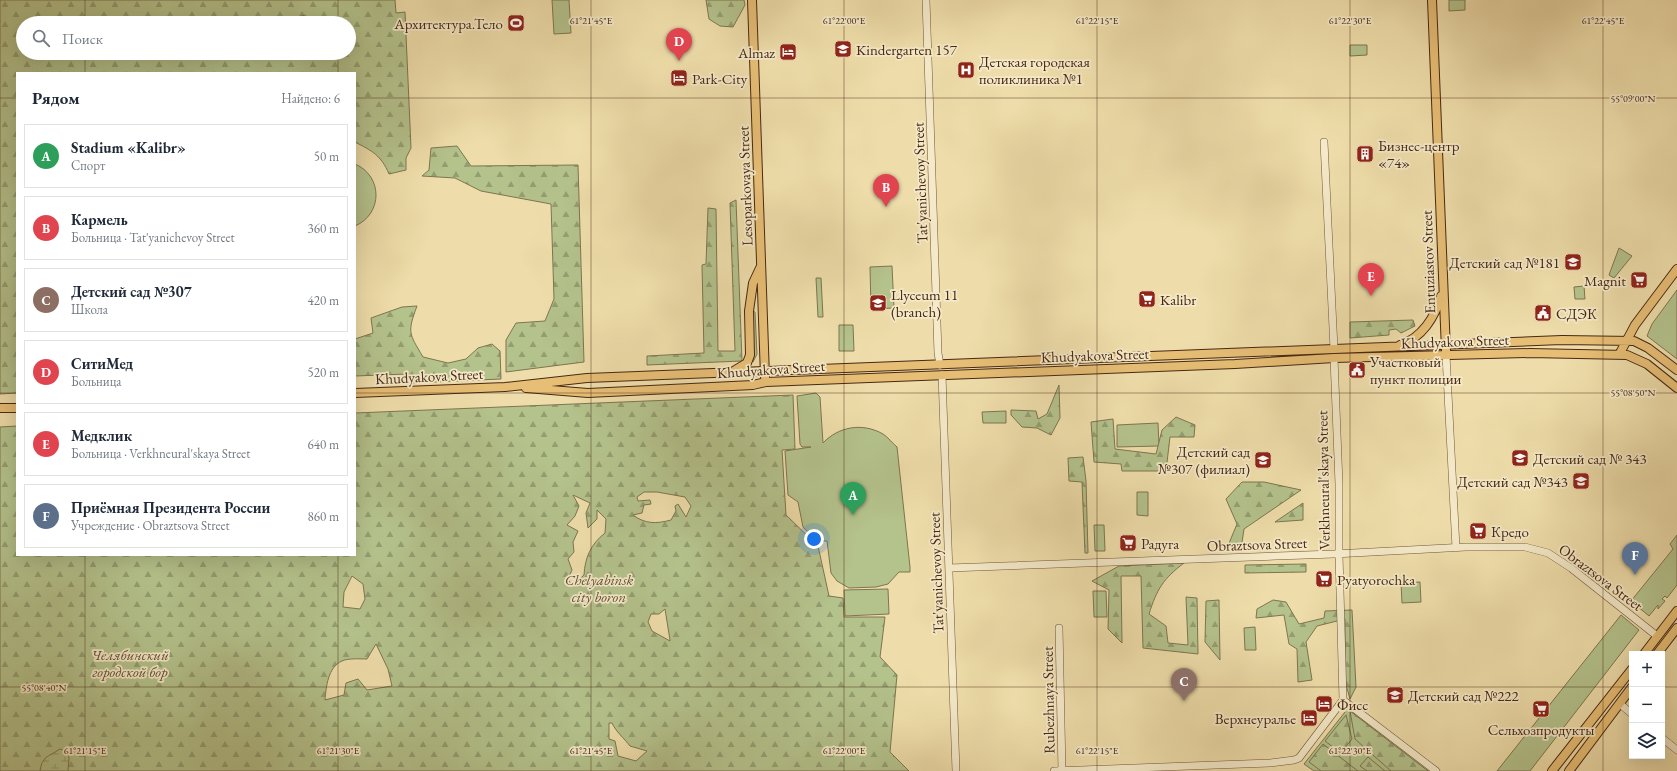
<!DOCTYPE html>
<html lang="ru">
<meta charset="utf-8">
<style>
:root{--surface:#fff;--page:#f6f6f7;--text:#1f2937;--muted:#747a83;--line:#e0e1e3;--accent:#b45309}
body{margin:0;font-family:"EB Garamond",serif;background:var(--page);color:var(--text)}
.controls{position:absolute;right:12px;bottom:12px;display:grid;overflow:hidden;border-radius:0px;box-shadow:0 4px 16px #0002}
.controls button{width:36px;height:36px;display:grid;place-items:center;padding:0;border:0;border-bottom:1px solid var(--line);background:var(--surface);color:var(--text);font:20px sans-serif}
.you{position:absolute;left:814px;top:539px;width:14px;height:14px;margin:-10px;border:3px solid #fff;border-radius:50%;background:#1a73e8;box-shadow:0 0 0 6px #1a73e833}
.badge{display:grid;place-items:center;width:26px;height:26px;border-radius:50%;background:var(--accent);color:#fff;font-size:13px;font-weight:700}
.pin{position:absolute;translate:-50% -33px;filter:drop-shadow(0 1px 2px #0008)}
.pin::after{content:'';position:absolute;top:21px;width:14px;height:12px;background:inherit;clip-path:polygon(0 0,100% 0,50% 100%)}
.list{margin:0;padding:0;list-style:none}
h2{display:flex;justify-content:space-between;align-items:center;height:52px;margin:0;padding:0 16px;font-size:17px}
h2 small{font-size:13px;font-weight:400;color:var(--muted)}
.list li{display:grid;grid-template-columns:26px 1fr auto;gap:12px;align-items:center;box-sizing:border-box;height:64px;margin:0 8px 8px;padding:0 8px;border:1px solid var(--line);border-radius:0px}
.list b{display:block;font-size:15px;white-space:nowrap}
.list p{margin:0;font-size:13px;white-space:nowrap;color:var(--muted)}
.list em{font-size:13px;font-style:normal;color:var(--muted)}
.icon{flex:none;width:22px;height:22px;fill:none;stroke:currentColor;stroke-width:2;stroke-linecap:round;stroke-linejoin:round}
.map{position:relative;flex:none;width:1677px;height:771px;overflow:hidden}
.search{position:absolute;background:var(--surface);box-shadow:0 4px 16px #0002;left:16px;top:16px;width:340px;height:44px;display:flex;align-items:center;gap:10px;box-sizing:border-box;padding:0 14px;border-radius:22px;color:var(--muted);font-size:15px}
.panel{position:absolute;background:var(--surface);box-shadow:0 4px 16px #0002;left:16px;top:72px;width:340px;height:484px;border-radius:0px}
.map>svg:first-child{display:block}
.green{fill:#b4c28c;stroke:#7e7550}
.forest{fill:url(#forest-firs);stroke:#7e7550;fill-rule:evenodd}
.wetland{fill:url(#wetland-marsh);stroke:#7e7550}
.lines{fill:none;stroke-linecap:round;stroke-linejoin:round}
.minor-casing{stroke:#72553a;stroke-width:8}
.major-casing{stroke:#482814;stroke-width:10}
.minor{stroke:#f4e9c8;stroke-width:7}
.major{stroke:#e7be75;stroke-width:8}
.ticks{fill:none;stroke:#482814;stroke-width:1;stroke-opacity:0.45}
.labels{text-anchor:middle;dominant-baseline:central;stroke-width:3.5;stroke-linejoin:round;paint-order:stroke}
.poi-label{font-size:15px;fill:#482814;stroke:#f4e9c8;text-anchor:start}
.street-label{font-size:15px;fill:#482814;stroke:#f4e9c8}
.park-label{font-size:15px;font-style:italic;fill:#634e32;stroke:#f4e9c8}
.ticks-label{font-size:10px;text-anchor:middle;fill:#482814;stroke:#f4e9c8;stroke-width:3.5;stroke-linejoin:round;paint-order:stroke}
</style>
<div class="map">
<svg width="1677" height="771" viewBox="0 0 1677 771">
<defs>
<pattern id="forest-firs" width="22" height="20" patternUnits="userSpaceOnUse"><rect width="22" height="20" fill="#b4c28c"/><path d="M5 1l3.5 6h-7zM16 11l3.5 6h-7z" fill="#949e71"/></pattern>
<pattern id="wetland-marsh" width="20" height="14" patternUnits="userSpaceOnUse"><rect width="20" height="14" fill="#b4c28c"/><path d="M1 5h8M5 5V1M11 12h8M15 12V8" fill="none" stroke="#949e71"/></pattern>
</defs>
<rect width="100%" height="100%" fill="#eda"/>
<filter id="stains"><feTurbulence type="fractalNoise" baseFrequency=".005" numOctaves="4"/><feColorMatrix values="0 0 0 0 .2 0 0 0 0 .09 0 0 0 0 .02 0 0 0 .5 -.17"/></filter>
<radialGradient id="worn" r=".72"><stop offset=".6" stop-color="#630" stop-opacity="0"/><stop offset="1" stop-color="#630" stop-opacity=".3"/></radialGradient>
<!-- green -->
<path class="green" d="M552 0H569L571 33 554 34Z
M1449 0H1465V10L1449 11Z
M1350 45H1367V55L1350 56Z
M355 164C383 176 383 214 355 226Z
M1619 248 1632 256 1614 278 1609 275Z
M892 266 894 308 871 309 870 267Z
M816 278H821L823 317H818Z
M1584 286 1585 299H1575L1574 287Z
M1677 290V359L1647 336 1652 324Z
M753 311 755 312 757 354 753 362Z
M839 325H853L854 351H839Z
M816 393 820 397 823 443C838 427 862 422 883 434 888 437 892 443 897 447L910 567V572H899L888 584 876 587 849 588 837 581 831 573 827 541H816L803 527 798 502 788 495 785 451 811 447H802L800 444 797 396Z
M1006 411V423H983L982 412Z
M1158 423 1159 446 1117 447V425Z
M1137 492H1148V516L1137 515Z
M1094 525H1104L1105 551H1095Z
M1677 535V585L1667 598 1665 596 1662 599 1665 601 1658 609V605L1649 616 1631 601 1673 549 1670 544Z
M1420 582 1421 602 1402 603 1401 583Z
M888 589 889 614 845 616 844 590Z
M1093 591H1106L1107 617H1094Z
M1621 615 1639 630 1530 771H1497Z
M1255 627 1256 650H1245L1244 628Z
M1349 707 1432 771H1314L1304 764Z"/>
<!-- forest -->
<path class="forest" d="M0 0H395L396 13 405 12 411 148 406 158V170L389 174C381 155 372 151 355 142V73H17V393L0 394ZM305 15 309 23H349V53H23V23H279Z
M706 0H744L745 5 733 27 720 26 709 19Z
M457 146 471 166 578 165 584 362 506 372V340L516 323 545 321 554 299 551 204 481 191 455 178 422 176 429 170 431 148Z
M736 200 742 361 647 365V356L704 353 702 265 706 264 708 208 716 209 718 351H735L730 203Z
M417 306C407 333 409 333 423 357L448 363 466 359 478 348 492 344 500 351 501 379 411 383 407 374 355 376V339L373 333 371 318 402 307Z
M1413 320 1415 326 1401 333 1396 329 1389 330V335L1350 338V322Z
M1059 385 1060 418 1051 435 1037 428 1022 427 1011 415V410L1036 411 1038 419 1047 414Z
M793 395 795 449 782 450 786 515 818 546 829 596 843 598 844 617H885L880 657 897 675 890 752 909 771H0V427L17 426V555H355V413ZM644 492H657L685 497 691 506 686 517 678 504 675 506 676 511 671 520C656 524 645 524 633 515L642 513 644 505 651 504 650 500 638 501 637 497ZM573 495 590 503 586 513 588 528 597 519V510L606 519 605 533C591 544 585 557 584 575L572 586 568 579 572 570 568 559 574 552 573 542 578 531 567 525 575 516 579 506ZM352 576 363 584 365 599 360 609 343 607 344 592ZM665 609 670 640V641L652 631 648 622 651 614H659ZM376 644 388 669 392 686 367 690 358 679 346 683 344 695 325 700C326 687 328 667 342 661 348 658 360 659 367 659ZM609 723H612C616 732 624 738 630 746L647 751 636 761 618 756 615 741 609 739Z
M1176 417 1195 425 1194 437H1170L1166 471H1122L1121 464 1094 462 1091 422 1113 419 1115 449 1156 454 1162 430Z
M1083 457 1086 481 1088 553H1085L1082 482 1069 481 1068 458Z
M1242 482H1264L1301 490 1244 529 1241 549 1227 548 1237 524 1226 499Z
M1303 503V520L1275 522Z
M1184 563C1163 579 1157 589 1149 614L1166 626 1168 643 1188 645 1186 597 1197 598 1198 654 1143 648 1141 576H1121L1122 643 1108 629 1109 590 1092 581 1119 566Z
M1306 564V572L1245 573V565Z
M1219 600 1220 660 1205 642 1206 601Z
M1273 600 1286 602 1299 624 1324 618 1325 611 1352 610 1356 687 1350 699 1345 681V619L1317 626 1306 642 1312 680 1298 682 1297 649 1289 644 1284 615 1256 618 1257 609Z
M1350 711 1428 771H1391L1355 739Z
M1346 715 1352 739 1341 753 1325 741Z
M1323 744 1358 771H1321L1309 762Z
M1368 757 1385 771H1367L1360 766Z"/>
<!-- wetland -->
<path class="wetland" d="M60 749 65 751 69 757 68 771H40C42 756 48 757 60 749Z"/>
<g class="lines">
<defs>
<path id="minor" d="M926 0 938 353 940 365
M1324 142 1334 349
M1446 355 1456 548
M1334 358 1339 484V554L1343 700 1436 771
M942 375 956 771
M949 568 1334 554 1466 547H1525L1548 553 1571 568 1657 636
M1059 628 1062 771
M1620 704 1632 714
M1662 738 1677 750
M1054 771 1270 763 1294 760 1299 758 1343 700"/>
<path id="major" d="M752 0 765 377
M1432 0 1446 351
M1400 345C1422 338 1435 317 1441 296
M1620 353 1635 325 1677 269
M732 372 747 363 750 355 749 311 753 283 760 268
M526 388 588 393 753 385 766 382 1235 364 1334 358 1530 353 1627 355 1647 364 1677 388
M355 393 505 387 587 378 1562 340 1634 341 1648 348 1677 370
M0 408H17
M1644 654 1677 611
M1657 654 1677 628
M1552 771 1632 669
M1569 771 1632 687"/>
</defs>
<!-- minor casing -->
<use href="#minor" class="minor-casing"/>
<!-- major casing -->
<use href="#major" class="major-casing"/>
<!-- minor -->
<use href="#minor" class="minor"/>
<!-- major -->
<use href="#major" class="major"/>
</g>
<!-- ticks -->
<path class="ticks" d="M85 0V23M338 0V23M591 0V771M844 0V771M1097 0V771M1350 0V771M1603 0V771M85 53V73M338 53V73M0 98H17M355 98H1677M0 393H17M355 393H1677M85 555V771M338 555V771M0 687H1632M1662 687H1677"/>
<!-- icons -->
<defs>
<symbol id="stadium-square" viewBox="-11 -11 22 22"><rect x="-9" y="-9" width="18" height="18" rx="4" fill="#8f2418" stroke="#f4e9c8"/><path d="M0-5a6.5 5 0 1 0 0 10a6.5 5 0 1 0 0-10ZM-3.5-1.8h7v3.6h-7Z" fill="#fff"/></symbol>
<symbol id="school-square" viewBox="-11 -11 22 22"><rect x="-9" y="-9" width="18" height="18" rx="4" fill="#8f2418" stroke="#f4e9c8"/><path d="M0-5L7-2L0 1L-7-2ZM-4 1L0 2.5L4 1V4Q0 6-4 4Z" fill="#fff"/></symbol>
<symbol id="hotel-square" viewBox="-11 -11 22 22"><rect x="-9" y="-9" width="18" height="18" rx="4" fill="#8f2418" stroke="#f4e9c8"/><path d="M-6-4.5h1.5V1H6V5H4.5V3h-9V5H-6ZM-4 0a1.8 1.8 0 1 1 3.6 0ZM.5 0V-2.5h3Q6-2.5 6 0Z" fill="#fff"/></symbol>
<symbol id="hospital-square" viewBox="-11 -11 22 22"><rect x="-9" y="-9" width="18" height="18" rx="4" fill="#8f2418" stroke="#f4e9c8"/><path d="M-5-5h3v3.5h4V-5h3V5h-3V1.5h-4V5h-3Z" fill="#fff"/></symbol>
<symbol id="building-square" viewBox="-11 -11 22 22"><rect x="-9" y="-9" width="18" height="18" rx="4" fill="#8f2418" stroke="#f4e9c8"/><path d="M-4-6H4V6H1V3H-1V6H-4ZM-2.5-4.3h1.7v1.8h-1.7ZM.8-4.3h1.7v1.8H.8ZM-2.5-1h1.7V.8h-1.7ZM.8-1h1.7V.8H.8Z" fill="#fff"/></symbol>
<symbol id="supermarket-square" viewBox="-11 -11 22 22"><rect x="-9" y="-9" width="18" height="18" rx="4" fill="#8f2418" stroke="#f4e9c8"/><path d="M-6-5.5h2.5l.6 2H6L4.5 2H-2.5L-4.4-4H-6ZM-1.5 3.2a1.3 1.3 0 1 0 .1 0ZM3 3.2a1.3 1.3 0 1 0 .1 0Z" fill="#fff"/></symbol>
<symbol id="civic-square" viewBox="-11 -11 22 22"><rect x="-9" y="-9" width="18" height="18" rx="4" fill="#8f2418" stroke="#f4e9c8"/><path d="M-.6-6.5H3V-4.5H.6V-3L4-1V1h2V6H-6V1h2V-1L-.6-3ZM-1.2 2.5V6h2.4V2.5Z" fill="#fff"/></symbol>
</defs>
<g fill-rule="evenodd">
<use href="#stadium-square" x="506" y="13" width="20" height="20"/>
<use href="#school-square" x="833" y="39" width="20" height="20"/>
<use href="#hotel-square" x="778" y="42" width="20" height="20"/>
<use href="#hospital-square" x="956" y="60" width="20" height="20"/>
<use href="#hotel-square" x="669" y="68" width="20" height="20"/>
<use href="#building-square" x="1355" y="144" width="20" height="20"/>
<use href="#school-square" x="1563" y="252" width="20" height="20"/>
<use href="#supermarket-square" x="1629" y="270" width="20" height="20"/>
<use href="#supermarket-square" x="1137" y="289" width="20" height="20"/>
<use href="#school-square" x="868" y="293" width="20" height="20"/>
<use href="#civic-square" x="1533" y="303" width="20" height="20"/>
<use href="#civic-square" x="1347" y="360" width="20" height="20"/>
<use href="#school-square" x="1510" y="448" width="20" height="20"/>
<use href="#school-square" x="1253" y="450" width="20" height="20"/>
<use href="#school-square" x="1571" y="471" width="20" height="20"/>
<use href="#supermarket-square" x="1468" y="521" width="20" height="20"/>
<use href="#supermarket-square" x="1118" y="533" width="20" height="20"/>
<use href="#supermarket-square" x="1314" y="569" width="20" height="20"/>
<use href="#school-square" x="1385" y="685" width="20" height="20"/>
<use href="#hotel-square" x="1314" y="694" width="20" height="20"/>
<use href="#supermarket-square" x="1531" y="699" width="20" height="20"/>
<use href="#hotel-square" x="1299" y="708" width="20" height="20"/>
</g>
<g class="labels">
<!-- poi labels -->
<g class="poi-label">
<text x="503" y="23" text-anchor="end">Архитектура.Тело</text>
<text x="856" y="49">Kindergarten 157</text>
<text x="775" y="52" text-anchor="end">Almaz</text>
<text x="979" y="61">Детская городская<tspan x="979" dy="17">поликлиника №1</tspan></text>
<text x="692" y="78">Park-City</text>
<text x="1378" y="145">Бизнес-центр<tspan x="1378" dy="17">«74»</tspan></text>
<text x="1560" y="262" text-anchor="end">Детский сад №181</text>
<text x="1626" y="280" text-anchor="end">Magnit</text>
<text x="891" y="294">Llyceum 11<tspan x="891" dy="17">(branch)</tspan></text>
<text x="1160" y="299">Kalibr</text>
<text x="1556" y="313">СДЭК</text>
<text x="1370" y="361">Участковый<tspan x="1370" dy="17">пункт полиции</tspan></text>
<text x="1250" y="451" text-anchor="end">Детский сад<tspan x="1250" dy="17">№307 (филиал)</tspan></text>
<text x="1533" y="458">Детский сад № 343</text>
<text x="1568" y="481" text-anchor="end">Детский сад №343</text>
<text x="1491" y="531">Кредо</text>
<text x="1141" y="543">Радуга</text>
<text x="1337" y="579">Pyatyorochka</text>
<text x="1408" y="695">Детский сад №222</text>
<text x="1337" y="704">Фисс</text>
<text x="1296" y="718" text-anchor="end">Верхнеуралье</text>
<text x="1541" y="729" text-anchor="middle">Сельхозпродукты</text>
</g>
<!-- street labels -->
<g class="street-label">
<text transform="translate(920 183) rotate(-92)">Tat'yanichevoy Street</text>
<text transform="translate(745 186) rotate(-92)">Lesoparkovaya Street</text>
<text transform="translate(1428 262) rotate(-92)">Entuziastov Street</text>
<text transform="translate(1455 341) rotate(-2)">Khudyakova Street</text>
<text transform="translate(1095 355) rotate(-2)">Khudyakova Street</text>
<text transform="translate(771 369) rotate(-4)">Khudyakova Street</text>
<text transform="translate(429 376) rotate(-3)">Khudyakova Street</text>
<text transform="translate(1323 480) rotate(-91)">Verkhneural'skaya Street</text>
<text transform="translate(1257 544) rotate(-2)">Obraztsova Street</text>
<text transform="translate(936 573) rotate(-92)">Tat'yanichevoy Street</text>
<text transform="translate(1601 577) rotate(37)">Obraztsova Street</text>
<text transform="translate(1048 700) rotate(-91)">Rubezhnaya Street</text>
</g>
<!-- park labels -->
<g class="park-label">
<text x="599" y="579">Chelyabinsk<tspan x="599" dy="17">city boron</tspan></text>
<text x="130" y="654">Челябинский<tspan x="130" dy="17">городской бор</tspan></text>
</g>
</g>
<g class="ticks-label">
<text x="591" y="24">61°21'45"E</text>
<text x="844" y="24">61°22'00"E</text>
<text x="1097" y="24">61°22'15"E</text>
<text x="1350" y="24">61°22'30"E</text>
<text x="1603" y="24">61°22'45"E</text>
<text x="1633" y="102">55°09'00"N</text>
<text x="1633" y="396">55°08'50"N</text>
<text x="44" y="691">55°08'40"N</text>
<text x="85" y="754">61°21'15"E</text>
<text x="338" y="754">61°21'30"E</text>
<text x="591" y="754">61°21'45"E</text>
<text x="844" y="754">61°22'00"E</text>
<text x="1097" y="754">61°22'15"E</text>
<text x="1350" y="754">61°22'30"E</text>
</g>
<rect width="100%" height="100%" filter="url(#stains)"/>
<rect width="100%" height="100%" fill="url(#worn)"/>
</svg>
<div class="controls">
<button>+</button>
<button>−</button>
<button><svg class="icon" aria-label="layers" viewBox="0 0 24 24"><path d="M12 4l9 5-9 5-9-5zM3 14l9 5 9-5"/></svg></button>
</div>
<div class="you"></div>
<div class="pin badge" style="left:853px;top:515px;background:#2e9e5b">A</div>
<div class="pin badge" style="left:886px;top:207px;background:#e0444e">B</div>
<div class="pin badge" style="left:1184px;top:701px;background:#8d6e63">C</div>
<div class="pin badge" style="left:679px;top:61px;background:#e0444e">D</div>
<div class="pin badge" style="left:1371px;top:296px;background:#e0444e">E</div>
<div class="pin badge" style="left:1635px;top:575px;background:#5c6f8a">F</div>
<div class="search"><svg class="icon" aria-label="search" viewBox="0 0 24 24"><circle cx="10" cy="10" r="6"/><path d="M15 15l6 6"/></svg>Поиск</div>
<section class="panel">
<h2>Рядом<small>Найдено: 6</small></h2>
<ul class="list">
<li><span class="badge" style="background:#2e9e5b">A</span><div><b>Stadium «Kalibr»</b><p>Спорт</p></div><em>50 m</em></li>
<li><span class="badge" style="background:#e0444e">B</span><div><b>Кармель</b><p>Больница · Tat'yanichevoy Street</p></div><em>360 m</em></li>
<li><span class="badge" style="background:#8d6e63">C</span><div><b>Детский сад №307</b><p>Школа</p></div><em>420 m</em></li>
<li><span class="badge" style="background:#e0444e">D</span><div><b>СитиМед</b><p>Больница</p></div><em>520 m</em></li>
<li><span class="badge" style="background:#e0444e">E</span><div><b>Медклик</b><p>Больница · Verkhneural'skaya Street</p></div><em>640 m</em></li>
<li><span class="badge" style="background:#5c6f8a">F</span><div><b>Приёмная Президента России</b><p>Учреждение · Obraztsova Street</p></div><em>860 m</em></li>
</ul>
</section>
</div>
